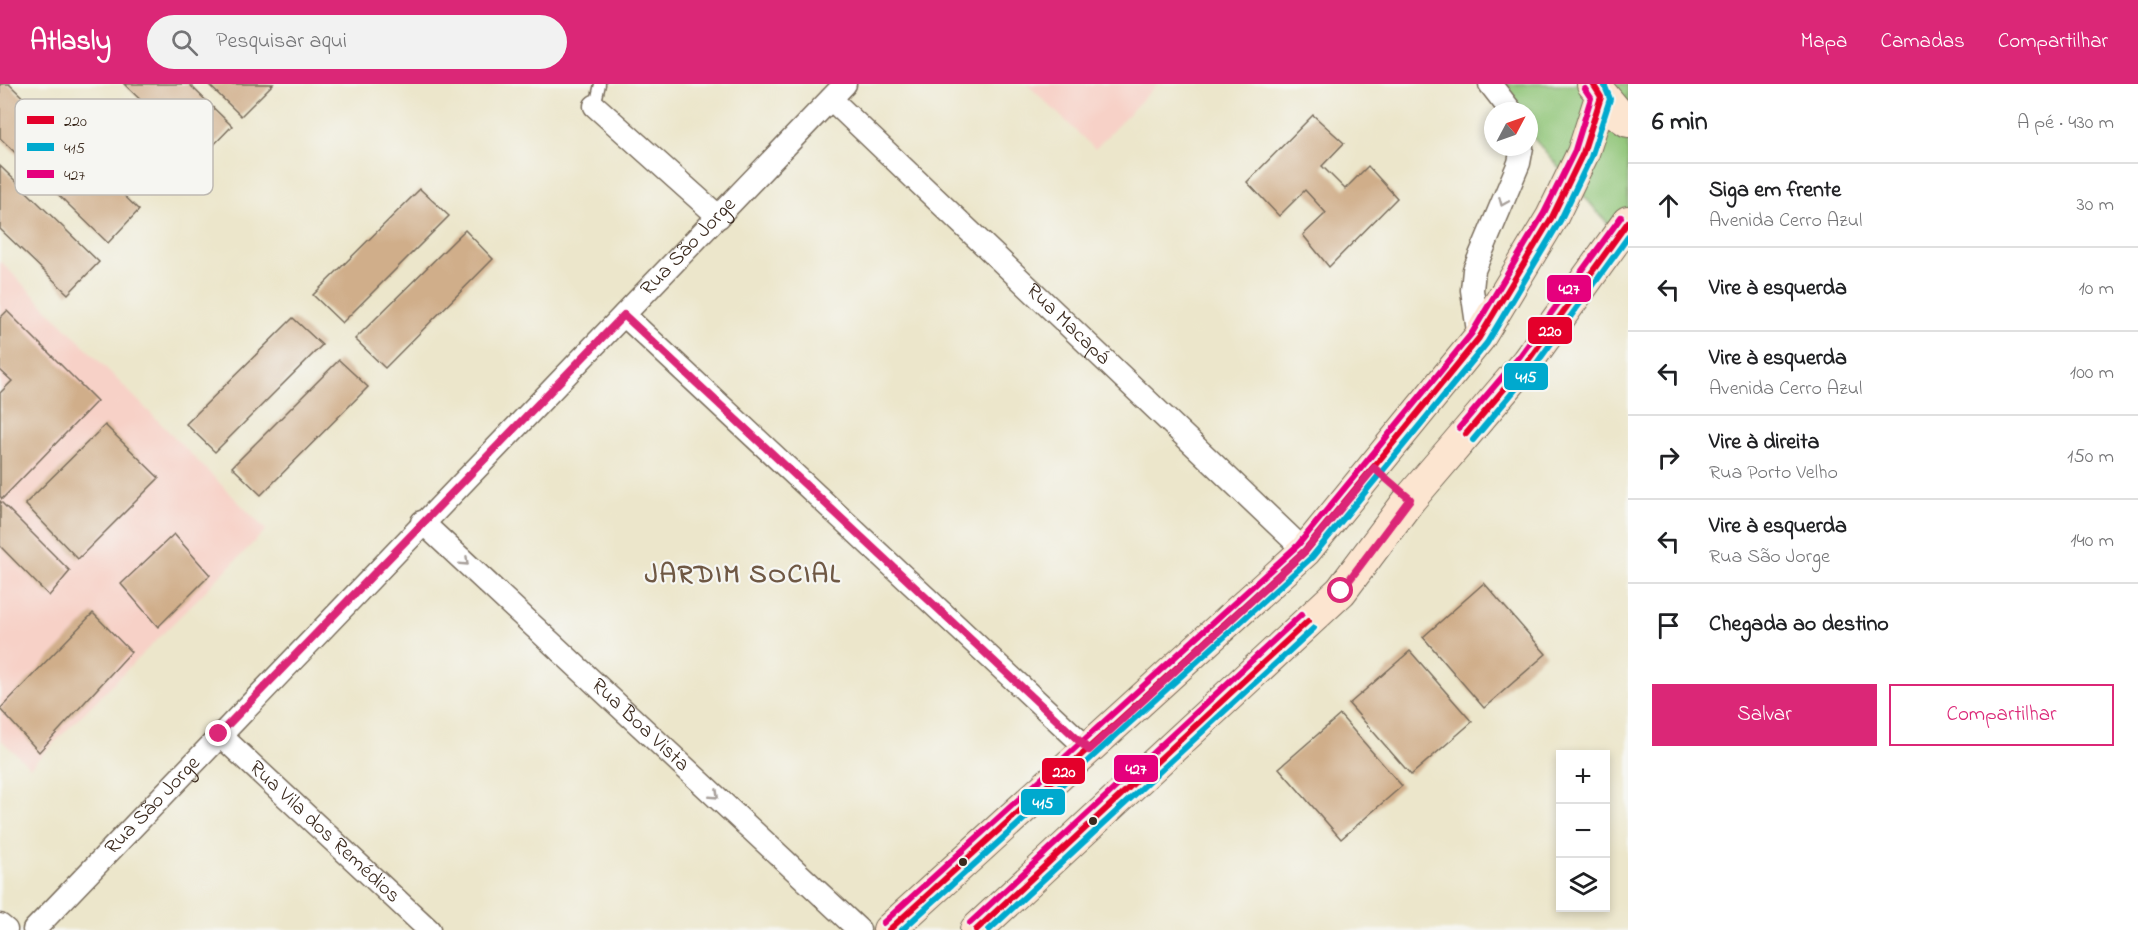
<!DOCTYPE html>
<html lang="pt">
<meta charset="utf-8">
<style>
:root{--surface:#fff;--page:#f2f2f2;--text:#202124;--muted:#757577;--line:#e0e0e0;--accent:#db2777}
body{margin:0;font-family:"Indie Flower",sans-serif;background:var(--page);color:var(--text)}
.controls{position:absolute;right:18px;bottom:18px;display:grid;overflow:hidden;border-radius:0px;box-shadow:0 3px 9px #0003}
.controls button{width:54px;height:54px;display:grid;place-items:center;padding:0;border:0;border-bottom:2px solid var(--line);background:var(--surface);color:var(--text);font:30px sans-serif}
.compass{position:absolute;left:1484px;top:18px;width:54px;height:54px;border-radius:50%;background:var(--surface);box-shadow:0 3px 9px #0003;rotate:49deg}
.stop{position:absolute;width:18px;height:18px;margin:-14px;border:4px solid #db2777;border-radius:50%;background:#fff}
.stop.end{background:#db2777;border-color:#fff;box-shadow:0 2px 6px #0008}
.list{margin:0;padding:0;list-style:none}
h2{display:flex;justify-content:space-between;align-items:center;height:78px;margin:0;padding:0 24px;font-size:26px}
h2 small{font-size:20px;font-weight:400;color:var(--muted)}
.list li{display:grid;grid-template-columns:39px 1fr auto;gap:18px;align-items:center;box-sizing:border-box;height:84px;padding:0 24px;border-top:2px solid var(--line)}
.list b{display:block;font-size:22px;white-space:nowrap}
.list p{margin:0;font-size:20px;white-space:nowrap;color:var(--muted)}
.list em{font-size:20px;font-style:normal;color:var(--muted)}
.actions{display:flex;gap:12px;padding:18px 24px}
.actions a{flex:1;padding:14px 0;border:2px solid var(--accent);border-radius:0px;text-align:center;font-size:21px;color:var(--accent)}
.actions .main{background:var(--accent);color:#fff}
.icon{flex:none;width:33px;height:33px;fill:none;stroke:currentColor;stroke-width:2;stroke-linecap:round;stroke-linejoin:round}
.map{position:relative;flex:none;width:1628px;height:846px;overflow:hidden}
header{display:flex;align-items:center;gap:36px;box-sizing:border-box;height:84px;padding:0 30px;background:var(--accent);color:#fff}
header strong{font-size:28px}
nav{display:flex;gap:33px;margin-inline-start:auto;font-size:21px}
.search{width:420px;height:54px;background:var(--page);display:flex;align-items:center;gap:15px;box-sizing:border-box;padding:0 21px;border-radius:33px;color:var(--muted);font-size:22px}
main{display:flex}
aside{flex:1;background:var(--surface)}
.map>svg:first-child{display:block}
.built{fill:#f7d1c7}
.green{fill:#8ec476;stroke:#64774a;stroke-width:1.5}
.building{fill:#d0ae8a}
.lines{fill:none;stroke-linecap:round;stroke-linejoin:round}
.lane-casing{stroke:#796c5b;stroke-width:13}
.street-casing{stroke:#796c5b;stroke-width:25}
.secondary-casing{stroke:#796c5b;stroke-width:34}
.lane{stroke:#fff;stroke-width:10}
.street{stroke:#fff;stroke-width:22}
.secondary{stroke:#fce5d0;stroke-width:32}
.bus-1-casing{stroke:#f6f6f2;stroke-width:10}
.bus-2-casing{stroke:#f6f6f2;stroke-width:10}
.bus-3-casing{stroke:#f6f6f2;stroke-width:10}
.bus-1{stroke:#e4002b;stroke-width:6}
.bus-2{stroke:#00a9ce;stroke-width:6}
.bus-3{stroke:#e5007d;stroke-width:6}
.oneway{stroke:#a79f9a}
.route{stroke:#db2777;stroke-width:8}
.bus-dot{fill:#3b2a1e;stroke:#f6f6f2;stroke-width:2}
.labels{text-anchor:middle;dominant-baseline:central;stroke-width:4.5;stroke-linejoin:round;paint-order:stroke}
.street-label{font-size:21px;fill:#3b2a1e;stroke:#f6f6f2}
.district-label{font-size:27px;font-weight:bold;letter-spacing:1.5px;fill:#6f5844;stroke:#f6f6f2}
.key{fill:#f6f6f2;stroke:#beb9b2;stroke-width:1.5}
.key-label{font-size:16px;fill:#3b2a1e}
.line-badge{stroke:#f6f6f2;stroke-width:2}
.badge-label{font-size:16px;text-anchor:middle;font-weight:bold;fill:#fff}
</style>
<header>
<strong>Atlasly</strong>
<div class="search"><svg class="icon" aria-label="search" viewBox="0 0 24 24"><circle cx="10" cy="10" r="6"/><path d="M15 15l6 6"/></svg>Pesquisar aqui</div>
<nav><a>Mapa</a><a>Camadas</a><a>Compartilhar</a></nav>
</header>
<main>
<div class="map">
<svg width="1628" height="846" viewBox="0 0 1628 846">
<rect width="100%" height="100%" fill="#f6f6f2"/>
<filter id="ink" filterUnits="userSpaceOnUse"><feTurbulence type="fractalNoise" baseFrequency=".0167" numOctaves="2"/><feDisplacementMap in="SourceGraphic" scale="12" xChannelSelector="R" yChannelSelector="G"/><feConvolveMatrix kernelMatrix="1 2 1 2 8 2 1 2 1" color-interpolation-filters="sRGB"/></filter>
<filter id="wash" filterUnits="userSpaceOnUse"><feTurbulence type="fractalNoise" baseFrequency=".008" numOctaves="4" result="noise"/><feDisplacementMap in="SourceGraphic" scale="24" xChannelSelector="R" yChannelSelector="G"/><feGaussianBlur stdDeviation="1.35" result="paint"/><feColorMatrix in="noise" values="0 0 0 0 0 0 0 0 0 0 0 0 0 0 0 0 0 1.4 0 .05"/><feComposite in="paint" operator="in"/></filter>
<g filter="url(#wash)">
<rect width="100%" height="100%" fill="#ece6cb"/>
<!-- built -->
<path class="built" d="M1027 0H1157L1095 65Z
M0 177 266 446 30 683 0 655Z"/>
<!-- green -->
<path class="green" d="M1490 0H1628V153L1617 150 1529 49V27H1511Z"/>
<g id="blocks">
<!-- building -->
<path class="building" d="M0 0H9L139 126 108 159 0 54Z
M124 0H189L232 42 201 74Z
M208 0H273L241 32Z
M1313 31 1344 59 1322 82 1345 105 1368 82 1397 114 1329 183 1303 151 1326 129 1305 106 1279 132 1247 98Z
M0 82 99 178 68 210 0 145Z
M420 105 449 132 342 239 313 211Z
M465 146 493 175 385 284 355 255Z
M7 227 97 317 2 415 0 412V309L12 297 0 286V234Z
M293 234 322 261 215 368 186 340Z
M339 276 368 303 261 411 232 383Z
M105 341 159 394 78 475 25 420Z
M0 417 70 487 49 512 0 462Z
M174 450 210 491 158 543 121 500Z
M1484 499 1546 570 1484 624 1423 553Z
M93 529 131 568 39 668 0 625Z
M1410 567 1472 638 1411 691 1349 620Z
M1340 631 1402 702 1341 755 1279 684Z"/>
</g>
</g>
<g filter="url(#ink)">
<use href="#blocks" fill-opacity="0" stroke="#796c5b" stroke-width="1.5"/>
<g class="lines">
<defs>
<path id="lane" d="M595 22 600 0"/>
<g id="street">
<path d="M1490 0 1511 27"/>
<path id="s1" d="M831 15 1305 467"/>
<path d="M595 22 719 133"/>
<path d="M624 231 1089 666"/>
<path d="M1479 254 1472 206 1474 186 1519 79 1522 63"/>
<path id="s2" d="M422 438 859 846"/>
<path id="s3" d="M219 650 429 846"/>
<path d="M0 841 6 846"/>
<path id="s4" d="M34 846 845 0"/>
</g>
<path id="secondary" d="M1593 0 1618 30 1628 37
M889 846 1305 467 1479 254 1552 133 1583 69 1601 13
M976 846 1341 507 1410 415 1527 278 1628 138"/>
</defs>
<!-- lane casing -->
<use href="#lane" class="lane-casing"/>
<!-- street casing -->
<use href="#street" class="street-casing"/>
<!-- secondary casing -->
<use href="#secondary" class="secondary-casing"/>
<!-- lane -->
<use href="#lane" class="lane"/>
<!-- street -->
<use href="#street" class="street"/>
<!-- secondary -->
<use href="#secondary" class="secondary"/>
<defs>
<path id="bus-1" d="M1466 350 1527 278 1628 138
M889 846 1305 467 1479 254 1552 133 1583 69 1601 13 1593 0
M976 846 1308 537"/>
<path id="bus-2" d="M1473 356 1534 283 1628 153
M902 846 1312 473 1487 259 1560 137 1591 73 1610 15 1604 0
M989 846 1314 544"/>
<path id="bus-3" d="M1459 344 1520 272 1621 133
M883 839 1298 461 1472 249 1544 129 1575 66 1591 14 1585 5
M970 839 1302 530"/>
</defs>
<!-- bus-1 casing -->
<use href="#bus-1" class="bus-1-casing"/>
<!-- bus-2 casing -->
<use href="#bus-2" class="bus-2-casing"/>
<!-- bus-3 casing -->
<use href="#bus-3" class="bus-3-casing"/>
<!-- bus-1 -->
<use href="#bus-1" class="bus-1"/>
<!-- bus-2 -->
<use href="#bus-2" class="bus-2"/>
<!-- bus-3 -->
<use href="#bus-3" class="bus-3"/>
</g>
<!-- one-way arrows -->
<defs><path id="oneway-chevron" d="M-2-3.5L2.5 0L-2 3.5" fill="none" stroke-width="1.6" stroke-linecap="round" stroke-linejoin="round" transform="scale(1.5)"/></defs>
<g class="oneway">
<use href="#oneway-chevron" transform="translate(1503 118) rotate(113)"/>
<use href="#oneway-chevron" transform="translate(465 478) rotate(43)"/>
<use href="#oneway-chevron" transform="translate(715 711) rotate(43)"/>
</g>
</g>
<g class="lines" filter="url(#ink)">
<!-- route -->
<path class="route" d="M219 650 624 231 1089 666 1305 467 1374 384 1410 415 1341 507"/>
</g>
<!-- markers -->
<g class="bus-dot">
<circle cx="1093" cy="737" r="5"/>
<circle cx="963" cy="778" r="5"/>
</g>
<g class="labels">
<!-- street labels -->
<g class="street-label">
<text stroke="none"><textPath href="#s4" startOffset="946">Rua São Jorge</textPath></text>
<text stroke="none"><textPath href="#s1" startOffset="327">Rua Macapá</textPath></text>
<text stroke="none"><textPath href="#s2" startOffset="298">Rua Boa Vista</textPath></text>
<text stroke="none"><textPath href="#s4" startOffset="172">Rua São Jorge</textPath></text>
<text stroke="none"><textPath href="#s3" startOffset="144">Rua Vila dos Remédios</textPath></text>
</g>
<!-- district labels -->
<g class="district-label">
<text x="743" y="491">JARDIM SOCIAL</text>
</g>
</g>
<!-- legend -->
<rect x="15" y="15" width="198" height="96" rx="9" class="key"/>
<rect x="27" y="32" width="27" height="8" fill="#e4002b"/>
<rect x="27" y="59" width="27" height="8" fill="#00a9ce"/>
<rect x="27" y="86" width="27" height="8" fill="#e5007d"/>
<g class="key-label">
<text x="64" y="42">220</text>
<text x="64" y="69">415</text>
<text x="64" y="96">427</text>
</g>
<g class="line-badge">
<rect x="1546" y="190" width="46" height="29" rx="6" fill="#e5007d"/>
<rect x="1527" y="232" width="46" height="29" rx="6" fill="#e4002b"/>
<rect x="1503" y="278" width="46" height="29" rx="6" fill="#00a9ce"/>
<rect x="1113" y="670" width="46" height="29" rx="6" fill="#e5007d"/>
<rect x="1041" y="673" width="45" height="28" rx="6" fill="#e4002b"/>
<rect x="1020" y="704" width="46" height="28" rx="6" fill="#00a9ce"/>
</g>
<g class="badge-label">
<text x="1569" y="210">427</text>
<text x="1550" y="252">220</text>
<text x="1526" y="298">415</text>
<text x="1136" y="690">427</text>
<text x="1064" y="693">220</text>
<text x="1043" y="724">415</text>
</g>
</svg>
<div class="controls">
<button>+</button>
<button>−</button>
<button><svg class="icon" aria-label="layers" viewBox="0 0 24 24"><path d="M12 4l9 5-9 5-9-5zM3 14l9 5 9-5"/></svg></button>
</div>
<svg class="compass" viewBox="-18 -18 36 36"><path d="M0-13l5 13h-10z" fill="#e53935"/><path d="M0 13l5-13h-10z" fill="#757577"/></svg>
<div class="stop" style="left:1341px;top:507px"></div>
<div class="stop end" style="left:219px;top:650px"></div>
</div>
<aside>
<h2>6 min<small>A pé · 430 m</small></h2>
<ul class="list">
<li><svg class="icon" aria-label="ahead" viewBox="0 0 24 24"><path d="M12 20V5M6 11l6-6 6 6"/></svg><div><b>Siga em frente</b><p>Avenida Cerro Azul</p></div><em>30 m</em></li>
<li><svg class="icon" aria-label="left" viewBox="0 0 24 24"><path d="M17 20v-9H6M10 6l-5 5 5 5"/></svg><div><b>Vire à esquerda</b></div><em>10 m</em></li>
<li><svg class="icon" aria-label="left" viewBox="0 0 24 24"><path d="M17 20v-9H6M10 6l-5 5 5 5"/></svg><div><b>Vire à esquerda</b><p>Avenida Cerro Azul</p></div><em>100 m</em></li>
<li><svg class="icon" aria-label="right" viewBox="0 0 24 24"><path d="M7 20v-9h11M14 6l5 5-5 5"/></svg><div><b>Vire à direita</b><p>Rua Porto Velho</p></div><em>150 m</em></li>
<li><svg class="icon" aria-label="left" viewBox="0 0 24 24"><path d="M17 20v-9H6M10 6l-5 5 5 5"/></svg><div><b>Vire à esquerda</b><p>Rua São Jorge</p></div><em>140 m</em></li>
<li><svg class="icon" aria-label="arrive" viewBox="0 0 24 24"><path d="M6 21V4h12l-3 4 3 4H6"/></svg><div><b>Chegada ao destino</b></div></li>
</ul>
<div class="actions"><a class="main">Salvar</a><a>Compartilhar</a></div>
</aside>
</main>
